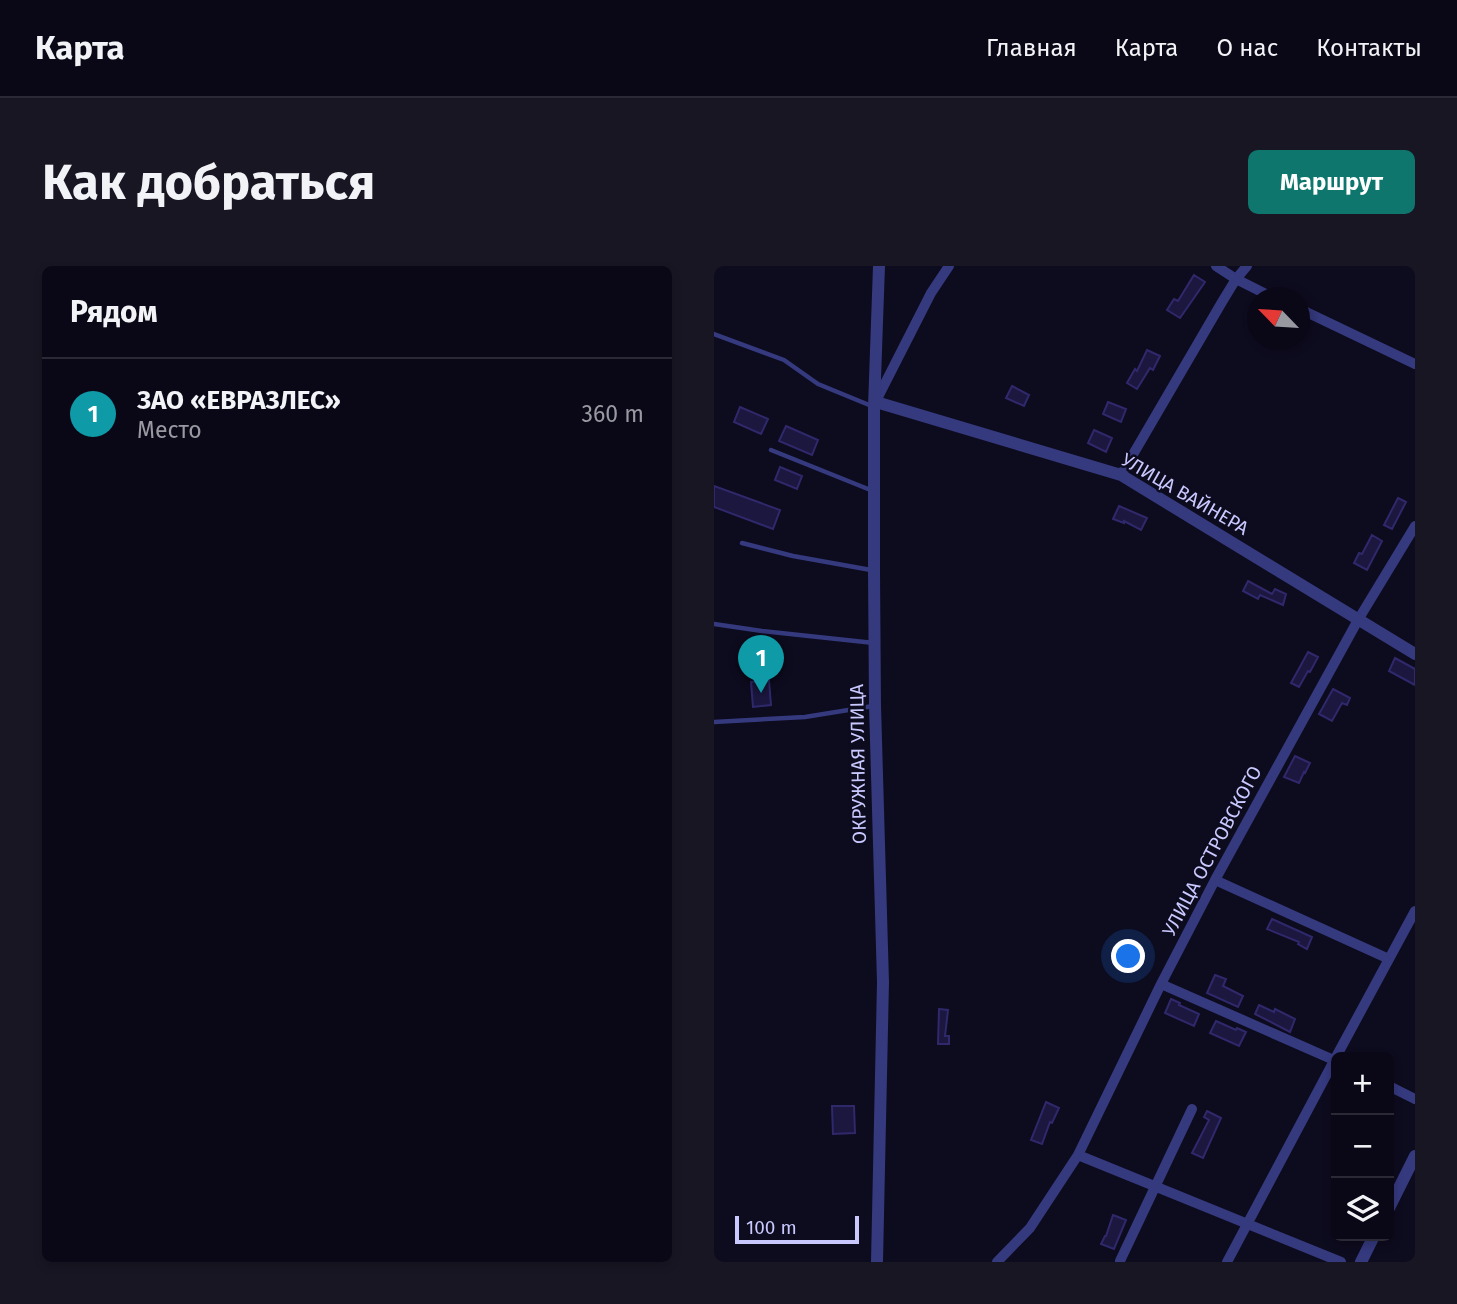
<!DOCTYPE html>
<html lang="ru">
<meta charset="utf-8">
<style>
:root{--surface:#0a0816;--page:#181623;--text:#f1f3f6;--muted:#999aa1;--line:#2a2935;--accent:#0f766e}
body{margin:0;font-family:"Fira Sans",sans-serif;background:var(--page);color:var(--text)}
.controls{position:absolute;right:21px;bottom:21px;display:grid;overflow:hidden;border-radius:10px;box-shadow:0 4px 10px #0003}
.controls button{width:63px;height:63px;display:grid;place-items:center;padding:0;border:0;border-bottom:2px solid var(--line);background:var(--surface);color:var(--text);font:35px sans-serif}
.compass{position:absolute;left:533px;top:21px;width:63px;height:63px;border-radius:50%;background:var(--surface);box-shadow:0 4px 10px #0003;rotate:295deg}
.scale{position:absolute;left:21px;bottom:18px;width:124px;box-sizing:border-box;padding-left:7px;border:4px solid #c9c8ff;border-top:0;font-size:19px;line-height:24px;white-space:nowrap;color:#c9c8ff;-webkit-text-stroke:5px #0d0b1e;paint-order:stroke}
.you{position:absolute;left:415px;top:691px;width:24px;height:24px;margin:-18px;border:5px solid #fff;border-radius:50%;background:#1a73e8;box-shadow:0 0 0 10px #1a73e833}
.badge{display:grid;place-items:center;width:46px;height:46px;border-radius:50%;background:var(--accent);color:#fff;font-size:23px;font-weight:700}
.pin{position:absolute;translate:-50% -58px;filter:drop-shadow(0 2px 4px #0008)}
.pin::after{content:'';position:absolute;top:37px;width:24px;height:21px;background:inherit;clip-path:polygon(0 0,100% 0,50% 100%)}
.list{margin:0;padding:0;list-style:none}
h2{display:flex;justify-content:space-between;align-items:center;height:91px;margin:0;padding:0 28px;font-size:30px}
h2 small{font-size:23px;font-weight:400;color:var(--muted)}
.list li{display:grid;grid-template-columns:46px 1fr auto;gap:21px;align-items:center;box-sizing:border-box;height:112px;padding:0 28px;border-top:2px solid var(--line)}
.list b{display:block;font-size:26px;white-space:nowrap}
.list p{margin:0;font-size:23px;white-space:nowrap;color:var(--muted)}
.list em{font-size:23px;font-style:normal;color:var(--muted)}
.icon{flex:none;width:38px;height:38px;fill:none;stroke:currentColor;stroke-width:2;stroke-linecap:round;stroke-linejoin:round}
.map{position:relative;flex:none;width:701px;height:996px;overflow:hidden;border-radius:10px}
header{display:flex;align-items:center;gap:42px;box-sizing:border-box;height:98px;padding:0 35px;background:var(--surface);border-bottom:2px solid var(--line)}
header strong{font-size:33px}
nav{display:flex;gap:38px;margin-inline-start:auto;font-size:24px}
.intro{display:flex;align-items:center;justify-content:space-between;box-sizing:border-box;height:168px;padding:0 42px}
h1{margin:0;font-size:49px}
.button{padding:18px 32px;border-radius:10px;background:var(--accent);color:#fff;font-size:24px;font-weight:700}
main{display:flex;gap:42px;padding:0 42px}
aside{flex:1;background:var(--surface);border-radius:10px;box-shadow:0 4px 10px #0003}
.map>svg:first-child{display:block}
.building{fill:#1b173f;stroke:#2f296c;stroke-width:2}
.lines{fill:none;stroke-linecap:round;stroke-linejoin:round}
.service{stroke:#35397e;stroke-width:4.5}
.minor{stroke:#35397e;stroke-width:10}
.tertiary{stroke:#35397e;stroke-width:12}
.labels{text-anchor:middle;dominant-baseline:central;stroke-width:5;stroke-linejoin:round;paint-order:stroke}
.street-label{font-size:19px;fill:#c9c8ff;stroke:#0d0b1e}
</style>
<header>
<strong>Карта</strong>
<nav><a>Главная</a><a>Карта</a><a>О нас</a><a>Контакты</a></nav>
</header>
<div class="intro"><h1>Как добраться</h1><a class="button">Маршрут</a></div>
<main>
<aside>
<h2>Рядом<small></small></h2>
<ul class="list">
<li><span class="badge" style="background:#0f9aa8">1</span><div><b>ЗАО «ЕВРАЗЛЕС»</b><p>Место</p></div><em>360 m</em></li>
</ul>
</aside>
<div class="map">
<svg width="701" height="996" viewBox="0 0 701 996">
<rect width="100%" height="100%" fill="#0d0b1e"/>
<!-- building -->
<path class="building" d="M480 9 491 16 466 52 453 44 460 33 464 35Z
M433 84 446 90 439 104 436 102 423 123 413 117 421 103 423 105Z
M298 120 315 129 310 140 292 132Z
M394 136 412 143 407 156 389 148Z
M26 141 54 153 47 168 20 156Z
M72 160 104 174 98 189 65 175Z
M380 164 398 172 392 186 374 177Z
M66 201 88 210 83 223 61 214Z
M0 220 66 244 59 263 0 241Z
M684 232 692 236 678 263 670 259Z
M405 240 433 252 427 264 410 255V257L399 253Z
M658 269 668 275 653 304 640 297 645 287 648 288Z
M534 315 558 328 561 323 572 328 569 339 546 329 544 333 529 325Z
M594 386 604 391 596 406 594 405 585 421 577 417Z
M681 392 701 403V419L675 405Z
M55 414 57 439 39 441 37 416Z
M619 423 636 432 633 439 628 437 618 455 605 448Z
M581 490 596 497 591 507 590 506 585 517 570 511Z
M558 653 598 671 593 683 584 678 585 676 553 663Z
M501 709 512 713 509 720 529 730 524 741 493 727Z
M457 733 466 737 465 739 485 748 480 760 451 747Z
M545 739 560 746 561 743 581 753 576 766 541 748Z
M225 743 234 744 231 770H235V778H224Z
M502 755 522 764 523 762 532 766 525 780 496 767Z
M332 836 345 842 338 857 336 856 328 878 317 874Z
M118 840H140L141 867 119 868Z
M493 845 507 852 489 892 478 887 495 854 490 851Z
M399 949 412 954 400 983 387 978 391 970H392Z"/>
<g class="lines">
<!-- service -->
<path class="service" d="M0 68 70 94 104 118 160 141
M57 184 159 225
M28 277 79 290 157 304
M0 358 48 365 160 377
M0 456 91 451 159 440"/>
<!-- minor -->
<path class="minor" d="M502 0 522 13 560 32
M586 43 701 98
M162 135 217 27 235 0
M407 209 508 36 522 13 533 0
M501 614 675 693
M447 718 622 795
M622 791 701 645
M675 820 701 833
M364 889 627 996
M406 995 478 843
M283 996 316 962 364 889 447 718 501 614 644 354 701 260
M513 996 622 791"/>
<!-- tertiary -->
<path class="tertiary" d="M162 136 407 209 701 388
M675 942 701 890
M163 996 169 716 161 440 160 305V141L165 0
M647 996 660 970"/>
</g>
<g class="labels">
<!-- street labels -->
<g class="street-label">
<text transform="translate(471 228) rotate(30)">УЛИЦА ВАЙНЕРА</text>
<text transform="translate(144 498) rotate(-91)">ОКРУЖНАЯ УЛИЦА</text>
<text transform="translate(498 585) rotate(-62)">УЛИЦА ОСТРОВСКОГО</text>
</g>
</g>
</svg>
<div class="controls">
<button>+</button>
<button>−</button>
<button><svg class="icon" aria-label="layers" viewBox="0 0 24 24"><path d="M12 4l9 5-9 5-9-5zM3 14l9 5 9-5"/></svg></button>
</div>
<svg class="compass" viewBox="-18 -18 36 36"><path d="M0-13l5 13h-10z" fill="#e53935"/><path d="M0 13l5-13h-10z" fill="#999aa1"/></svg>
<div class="scale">100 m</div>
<div class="you"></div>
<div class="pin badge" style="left:47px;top:427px;background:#0f9aa8">1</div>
</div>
</main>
